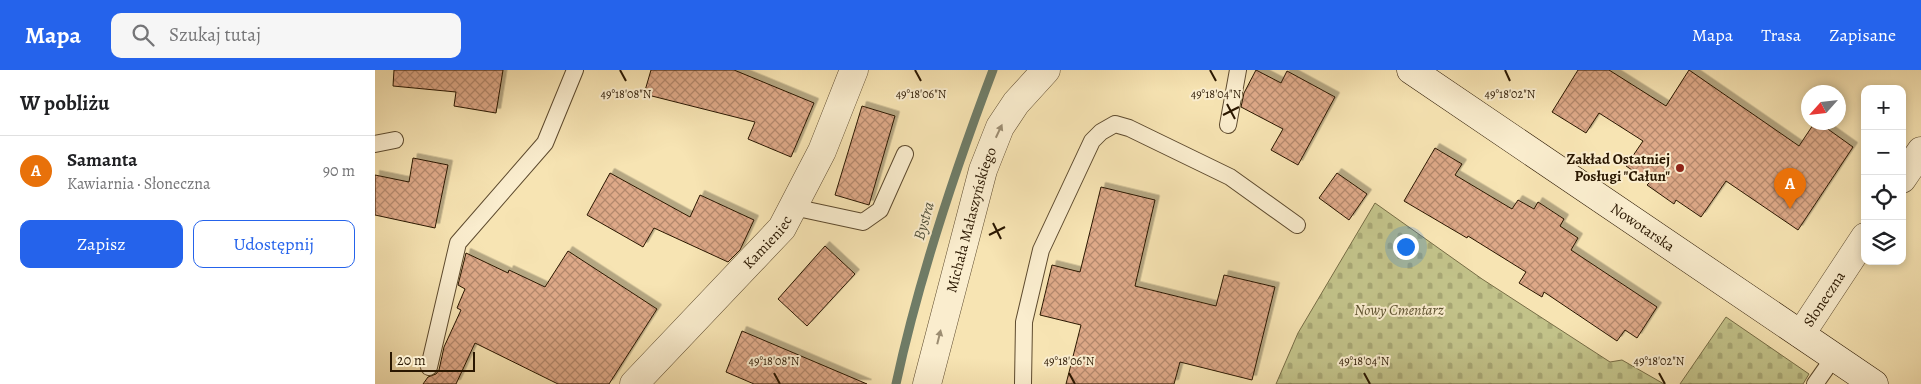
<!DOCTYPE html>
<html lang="pl">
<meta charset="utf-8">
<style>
:root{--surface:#fff;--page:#f6f6f6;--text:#202124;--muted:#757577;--line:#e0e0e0;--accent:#2563eb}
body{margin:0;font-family:Alegreya,serif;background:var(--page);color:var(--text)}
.controls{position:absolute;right:15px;top:15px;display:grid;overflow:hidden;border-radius:10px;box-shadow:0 2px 8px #0003}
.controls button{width:45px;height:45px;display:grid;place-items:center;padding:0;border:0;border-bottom:1px solid var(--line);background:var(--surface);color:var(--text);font:25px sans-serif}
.compass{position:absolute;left:1426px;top:15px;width:45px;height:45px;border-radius:50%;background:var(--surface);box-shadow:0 2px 8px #0003;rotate:243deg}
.scale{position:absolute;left:15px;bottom:12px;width:85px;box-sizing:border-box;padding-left:5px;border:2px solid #2a1701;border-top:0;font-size:14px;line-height:18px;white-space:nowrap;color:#2a1701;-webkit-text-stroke:4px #faedce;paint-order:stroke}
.you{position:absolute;left:1030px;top:176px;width:18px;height:18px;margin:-12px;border:4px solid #fff;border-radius:50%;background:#1a73e8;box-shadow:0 0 0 8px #1a73e833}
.badge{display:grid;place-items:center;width:32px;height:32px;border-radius:50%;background:var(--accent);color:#fff;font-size:16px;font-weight:700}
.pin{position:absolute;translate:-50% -41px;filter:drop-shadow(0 1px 2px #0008)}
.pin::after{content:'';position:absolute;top:26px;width:18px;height:15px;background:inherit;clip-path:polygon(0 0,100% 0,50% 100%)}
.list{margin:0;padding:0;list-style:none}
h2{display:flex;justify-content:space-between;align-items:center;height:65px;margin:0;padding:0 20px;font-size:21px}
h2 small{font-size:16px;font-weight:400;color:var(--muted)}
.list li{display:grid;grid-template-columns:32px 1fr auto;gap:15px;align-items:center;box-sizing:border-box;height:70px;padding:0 20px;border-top:1px solid var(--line)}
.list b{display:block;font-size:19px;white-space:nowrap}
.list p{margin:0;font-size:16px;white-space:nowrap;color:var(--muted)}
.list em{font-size:16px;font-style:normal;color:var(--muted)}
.actions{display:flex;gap:10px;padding:15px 20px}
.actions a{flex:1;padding:11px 0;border:1px solid var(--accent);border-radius:10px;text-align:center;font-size:18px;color:var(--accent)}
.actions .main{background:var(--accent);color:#fff}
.icon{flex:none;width:28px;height:28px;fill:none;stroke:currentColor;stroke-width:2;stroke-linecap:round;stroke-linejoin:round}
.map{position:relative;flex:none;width:1546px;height:314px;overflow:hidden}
header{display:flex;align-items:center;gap:30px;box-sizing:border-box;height:70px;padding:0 25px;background:var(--accent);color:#fff}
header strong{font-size:24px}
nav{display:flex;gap:28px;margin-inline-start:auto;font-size:18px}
.search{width:350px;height:45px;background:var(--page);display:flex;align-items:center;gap:12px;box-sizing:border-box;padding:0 18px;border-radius:10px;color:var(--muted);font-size:19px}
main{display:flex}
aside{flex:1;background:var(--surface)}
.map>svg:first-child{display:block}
.cemetery{fill:url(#cemetery-stones);stroke:#766c45}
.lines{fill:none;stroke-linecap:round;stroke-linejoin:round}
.stream{stroke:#6f7c67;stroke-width:9}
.building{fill:url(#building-cross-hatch);stroke:#2a1701;filter:url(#shadow)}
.service-casing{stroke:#5d4a2e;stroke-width:18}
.minor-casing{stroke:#5d4a2e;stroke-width:29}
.secondary-casing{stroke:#2a1701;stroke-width:29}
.service{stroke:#faedce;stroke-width:16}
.minor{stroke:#faedce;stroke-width:28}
.secondary{stroke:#faedce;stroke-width:28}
.oneway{fill:#9c8d72}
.ticks{fill:none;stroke:#2a1701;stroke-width:2}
.poi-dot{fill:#8f2418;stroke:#faedce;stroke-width:2}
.labels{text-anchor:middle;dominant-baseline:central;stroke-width:4;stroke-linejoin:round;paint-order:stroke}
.poi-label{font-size:15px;font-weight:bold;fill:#2a1701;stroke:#faedce;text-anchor:end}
.street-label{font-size:15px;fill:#2a1701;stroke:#faedce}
.park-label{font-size:15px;font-style:italic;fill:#5f5331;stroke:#faedce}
.water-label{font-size:16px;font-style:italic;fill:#52523c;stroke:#faedce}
.ticks-label{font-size:12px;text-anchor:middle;fill:#2a1701;stroke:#faedce;stroke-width:4;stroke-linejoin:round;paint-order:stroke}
</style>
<header>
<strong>Mapa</strong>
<div class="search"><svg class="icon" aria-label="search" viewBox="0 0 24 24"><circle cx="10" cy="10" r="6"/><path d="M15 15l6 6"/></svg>Szukaj tutaj</div>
<nav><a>Mapa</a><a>Trasa</a><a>Zapisane</a></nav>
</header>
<main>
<aside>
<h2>W pobliżu<small></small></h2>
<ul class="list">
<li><span class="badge" style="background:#e8710a">A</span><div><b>Samanta</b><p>Kawiarnia · Słoneczna</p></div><em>90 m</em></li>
</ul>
<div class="actions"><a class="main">Zapisz</a><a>Udostępnij</a></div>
</aside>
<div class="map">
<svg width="1546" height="314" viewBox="0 0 1546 314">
<defs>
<pattern id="cemetery-stones" width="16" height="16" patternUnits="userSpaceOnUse" patternTransform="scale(1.25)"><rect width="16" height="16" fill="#c2c289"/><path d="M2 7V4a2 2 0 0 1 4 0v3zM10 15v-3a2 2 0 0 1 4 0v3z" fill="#a7a674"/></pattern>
<pattern id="building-cross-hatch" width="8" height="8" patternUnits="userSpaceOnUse" patternTransform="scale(1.25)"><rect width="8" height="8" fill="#dea988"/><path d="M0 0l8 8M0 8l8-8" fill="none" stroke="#b4896d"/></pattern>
<filter id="shadow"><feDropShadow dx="4.5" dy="-4.5" stdDeviation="0" flood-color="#0004"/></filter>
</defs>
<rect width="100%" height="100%" fill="#f7e4b3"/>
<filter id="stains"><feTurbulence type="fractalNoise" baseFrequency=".004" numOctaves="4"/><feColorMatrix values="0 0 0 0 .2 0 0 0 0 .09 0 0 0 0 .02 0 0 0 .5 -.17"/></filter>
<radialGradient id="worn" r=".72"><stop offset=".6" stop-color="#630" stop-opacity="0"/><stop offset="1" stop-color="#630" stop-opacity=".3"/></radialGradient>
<!-- cemetery -->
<path class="cemetery" d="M1000 133 1107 209 1235 292 1247 290 1289 314H901L923 263Z
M1351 247 1434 304 1428 314H1305Z"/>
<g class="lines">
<!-- stream -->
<path class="stream" d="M521 314C544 207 579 103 618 0"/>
</g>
<!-- building -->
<path class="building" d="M19 0H128L121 43 79 36 81 22 18 16Z
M276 0H359L439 33 416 87 373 69 380 52 269 24Z
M881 0 906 13 912 1 960 27 923 95 896 80 908 59 866 37 869 23Z
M1203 0H1234L1291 36 1314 0 1424 76 1440 52H1443L1478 77 1423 160 1351 111 1326 147 1301 130 1299 134 1272 115 1275 112 1251 96 1268 71 1224 43 1211 63 1177 42Z
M487 36 520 46 494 135 460 125Z
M1060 78 1087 94 1080 105 1137 139 1143 130 1159 139 1163 132 1189 149 1185 156 1203 168 1196 180 1282 237 1262 268 1250 260 1242 271 1169 222 1167 227 1144 213 1151 202 1093 166 1092 168 1029 131Z
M38 88 73 95 60 158 0 145V105L34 112Z
M235 103 315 147 325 125 379 150 365 180 353 192 279 158 268 177 212 145Z
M962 103 992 124 974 150 944 128Z
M726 117 780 130 760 216 841 236 849 205 900 217 877 310 805 292 799 314H691L706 255 665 245 677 195 705 202Z
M450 176 480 204 432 256 403 229Z
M193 181 282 239 234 314H183L100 273 81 314H48L53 307 61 304 64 300 69 277 86 240 82 238 90 219 83 215 91 183 133 203 134 200 170 217Z
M367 261 492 314H379L351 302Z"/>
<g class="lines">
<defs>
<path id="service" d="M853 55 863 0
M0 74 20 70
M418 137 488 152 505 140 530 84
M54 297 83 173 170 73 200 0
M648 314 649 252 666 180 717 71 726 62 740 54 754 58 855 107 922 155
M1440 314 1459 287"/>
<g id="minor">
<path d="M1527 109 1546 81"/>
<path id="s1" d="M1426 264 1490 167"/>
<path id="s2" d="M259 314 407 158 447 81 479 0"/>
<path id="s3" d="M552 314 608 100 625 57 641 33 671 0"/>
</g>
<g id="secondary">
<path id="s4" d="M1036 0 1499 314"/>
</g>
</defs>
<!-- service casing -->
<use href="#service" class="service-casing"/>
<!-- minor casing -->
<use href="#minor" class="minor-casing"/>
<!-- secondary casing -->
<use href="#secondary" class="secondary-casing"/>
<!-- service -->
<use href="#service" class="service"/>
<!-- minor -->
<use href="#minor" class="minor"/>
<!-- secondary -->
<use href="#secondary" class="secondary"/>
</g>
<!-- one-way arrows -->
<defs><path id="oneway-solid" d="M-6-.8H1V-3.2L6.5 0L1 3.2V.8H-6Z" transform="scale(1.25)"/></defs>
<g class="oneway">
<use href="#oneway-solid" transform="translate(624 61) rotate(-65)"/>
<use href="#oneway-solid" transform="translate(564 267) rotate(-76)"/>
</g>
<!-- ticks -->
<path class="ticks" d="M245 0 251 11M540 0 546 11M835 0 841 11M1130 0 1135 11M852 34 860 49M848 45 864 37M618 153 626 169M614 165 630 157M399 303 405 314M694 303 700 314M989 303 995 314M1284 303 1290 314"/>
<!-- markers -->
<circle class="poi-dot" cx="1305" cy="98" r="5"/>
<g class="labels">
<!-- poi labels -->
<g class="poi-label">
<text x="1295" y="89">Zakład Ostatniej<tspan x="1295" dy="17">Posługi "Całun"</tspan></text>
</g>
<!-- street labels -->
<g class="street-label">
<text stroke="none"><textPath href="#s3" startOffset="170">Michała Małaszyńskiego</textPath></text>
<text stroke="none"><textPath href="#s4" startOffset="280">Nowotarska</textPath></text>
<text stroke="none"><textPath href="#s2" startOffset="195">Kamieniec</textPath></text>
<text stroke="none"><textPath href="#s1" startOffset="42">Słoneczna</textPath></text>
</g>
<!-- park labels -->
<g class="park-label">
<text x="1024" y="240">Nowy Cmentarz</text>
</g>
<!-- water labels -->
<g class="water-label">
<text transform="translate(549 151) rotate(-74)">Bystra</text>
</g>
</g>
<g class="ticks-label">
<text x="251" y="28">49°18'08"N</text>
<text x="546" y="28">49°18'06"N</text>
<text x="841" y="28">49°18'04"N</text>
<text x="1135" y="28">49°18'02"N</text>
<text x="399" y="295">49°18'08"N</text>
<text x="694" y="295">49°18'06"N</text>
<text x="989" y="295">49°18'04"N</text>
<text x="1284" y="295">49°18'02"N</text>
</g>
<rect width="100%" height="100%" filter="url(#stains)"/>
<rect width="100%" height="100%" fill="url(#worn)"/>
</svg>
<div class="controls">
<button>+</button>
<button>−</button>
<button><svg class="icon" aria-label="locate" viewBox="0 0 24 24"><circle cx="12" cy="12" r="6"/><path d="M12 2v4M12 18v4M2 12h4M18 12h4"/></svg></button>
<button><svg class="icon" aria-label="layers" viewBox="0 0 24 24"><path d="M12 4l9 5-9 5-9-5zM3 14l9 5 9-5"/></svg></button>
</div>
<svg class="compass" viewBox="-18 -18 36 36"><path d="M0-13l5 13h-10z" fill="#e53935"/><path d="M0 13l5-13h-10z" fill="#757577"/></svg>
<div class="scale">20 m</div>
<div class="you"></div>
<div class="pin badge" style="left:1415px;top:139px;background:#e8710a">A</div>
</div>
</main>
